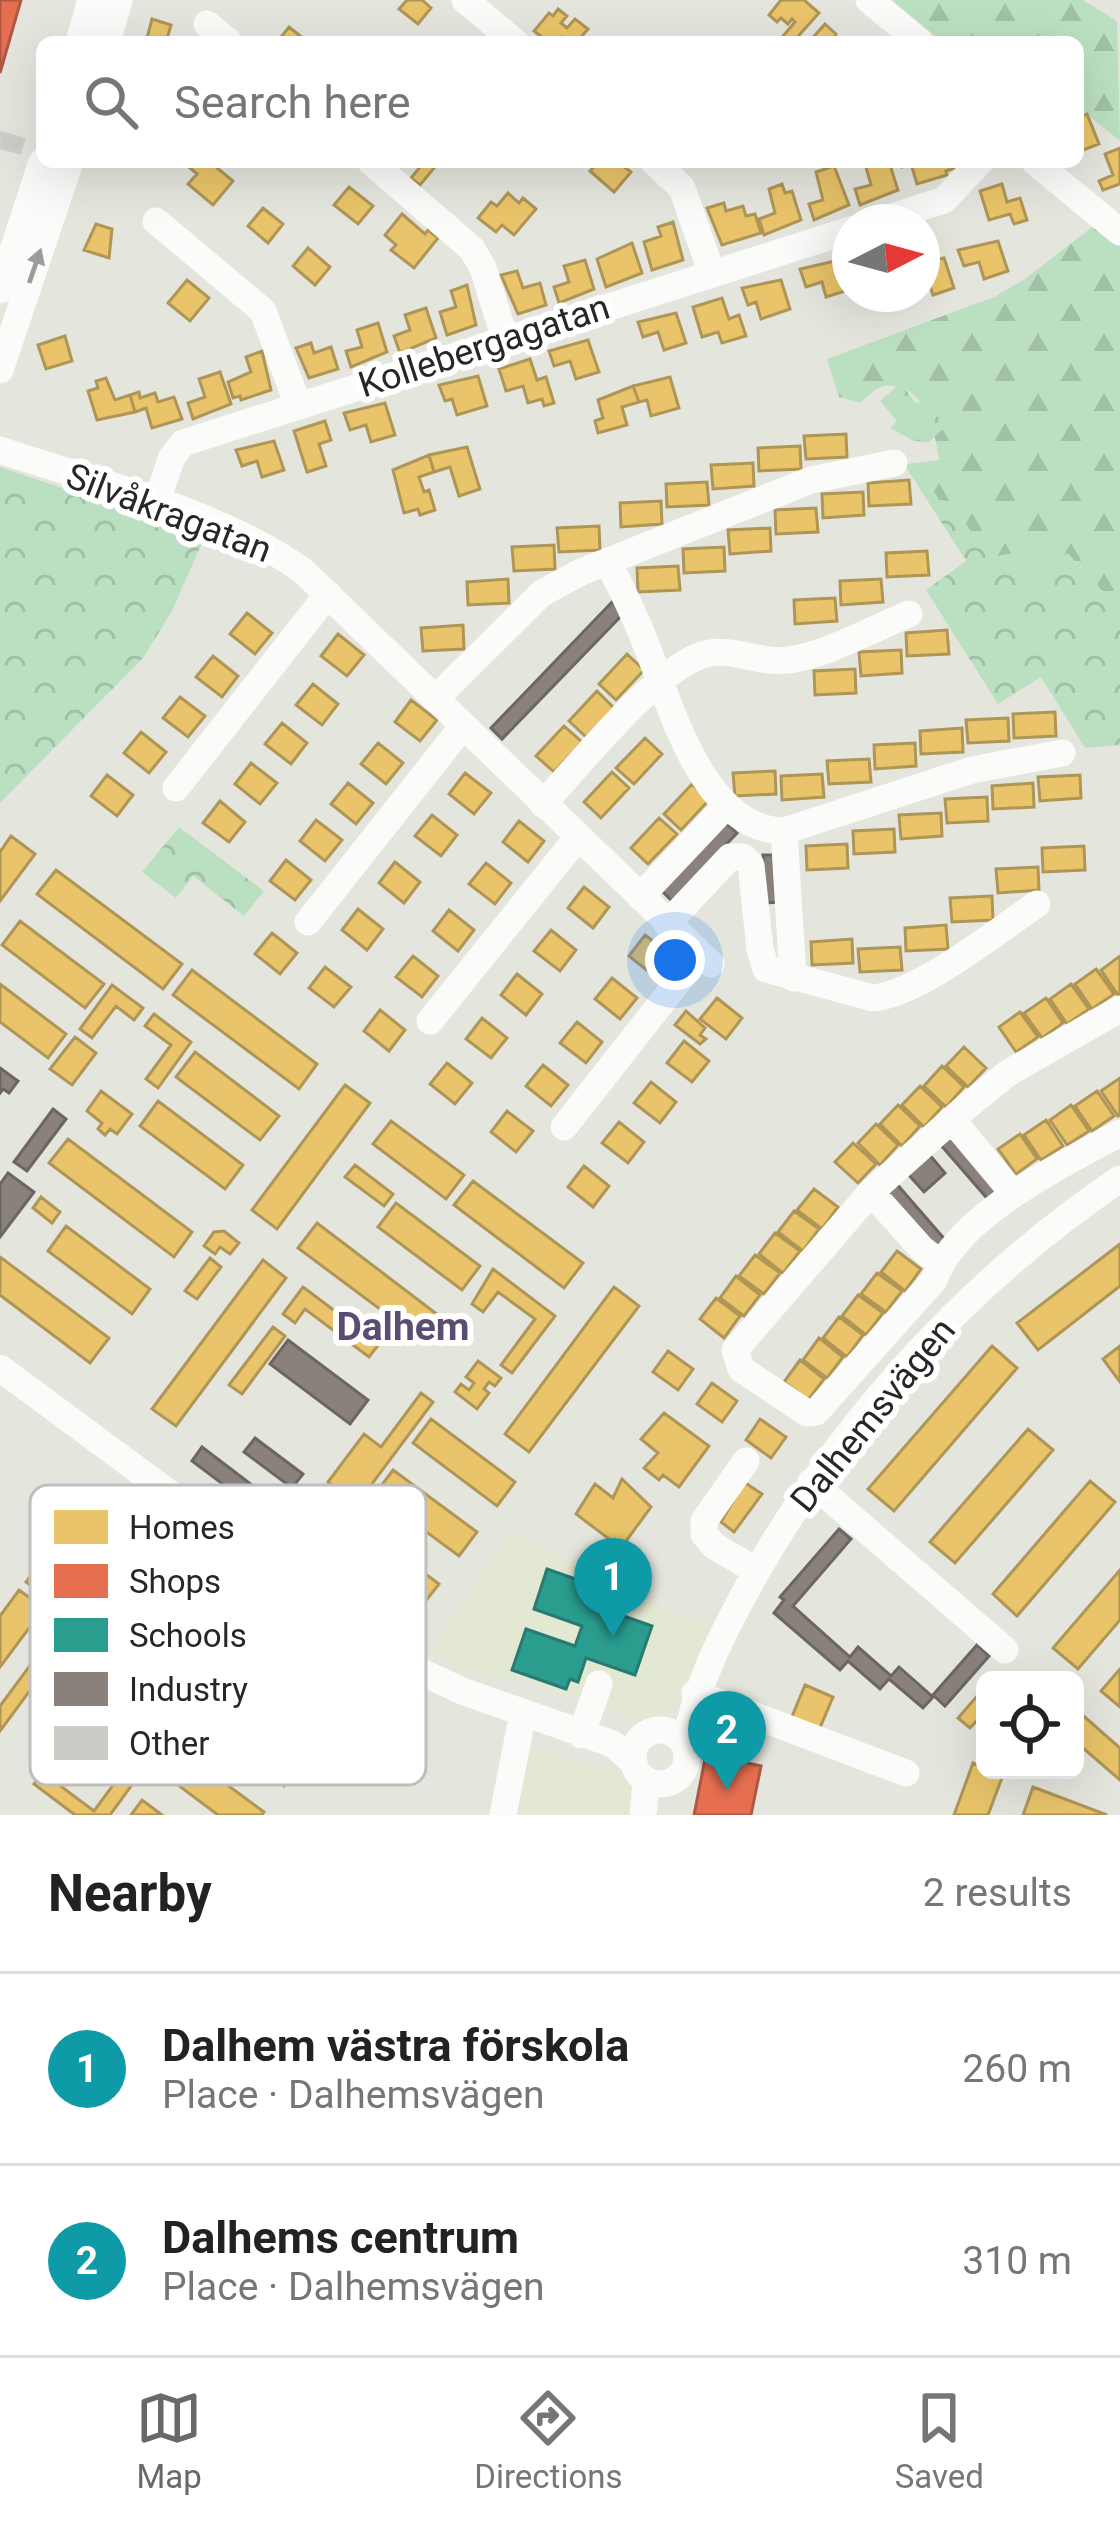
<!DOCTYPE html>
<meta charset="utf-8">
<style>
:root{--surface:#fff;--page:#f2f2f2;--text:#222;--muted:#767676;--line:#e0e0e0;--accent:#696a67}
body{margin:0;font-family:Roboto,sans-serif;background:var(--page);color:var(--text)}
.controls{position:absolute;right:36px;bottom:36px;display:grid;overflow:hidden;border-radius:18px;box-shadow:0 12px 48px #0002}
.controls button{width:108px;height:108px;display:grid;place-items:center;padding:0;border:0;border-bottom:3px solid var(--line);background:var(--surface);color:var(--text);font:60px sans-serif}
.compass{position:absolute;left:832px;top:204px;width:108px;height:108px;border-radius:50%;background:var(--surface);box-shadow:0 12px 48px #0002;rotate:84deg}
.you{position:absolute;left:675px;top:960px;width:42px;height:42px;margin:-30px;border:9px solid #fff;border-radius:50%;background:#1a73e8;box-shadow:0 0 0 18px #1a73e833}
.badge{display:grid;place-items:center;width:78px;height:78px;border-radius:50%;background:var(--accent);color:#fff;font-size:39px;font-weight:700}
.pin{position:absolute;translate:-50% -99px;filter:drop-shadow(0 3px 6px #0008)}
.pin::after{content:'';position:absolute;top:63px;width:42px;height:36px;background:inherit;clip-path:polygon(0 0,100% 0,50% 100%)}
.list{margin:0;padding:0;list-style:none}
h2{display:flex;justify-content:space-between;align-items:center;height:156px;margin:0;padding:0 48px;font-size:51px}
h2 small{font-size:39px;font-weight:400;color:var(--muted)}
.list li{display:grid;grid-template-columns:78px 1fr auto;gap:36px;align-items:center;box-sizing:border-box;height:192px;padding:0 48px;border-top:3px solid var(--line)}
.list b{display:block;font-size:45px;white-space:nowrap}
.list p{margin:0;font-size:39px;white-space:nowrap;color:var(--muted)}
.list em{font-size:39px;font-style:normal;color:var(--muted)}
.icon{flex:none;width:66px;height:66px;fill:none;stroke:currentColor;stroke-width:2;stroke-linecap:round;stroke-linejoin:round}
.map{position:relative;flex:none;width:1120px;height:1815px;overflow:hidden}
.search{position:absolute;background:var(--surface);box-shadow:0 12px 48px #0002;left:36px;right:36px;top:36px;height:132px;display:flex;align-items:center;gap:30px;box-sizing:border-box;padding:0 42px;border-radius:18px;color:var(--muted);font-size:45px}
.sheet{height:540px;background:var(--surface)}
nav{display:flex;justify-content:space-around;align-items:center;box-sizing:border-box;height:168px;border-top:3px solid var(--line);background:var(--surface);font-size:33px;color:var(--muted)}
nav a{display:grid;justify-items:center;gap:6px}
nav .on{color:var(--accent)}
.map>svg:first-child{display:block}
.education{fill:#e3e8d3}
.forest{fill:url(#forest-firs)}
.park{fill:url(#park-crowns)}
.homes{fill:#e9c46a;stroke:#af9556;stroke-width:3}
.shops{fill:#e76f51;stroke:#ad5944;stroke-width:3}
.schools{fill:#2a9d8f;stroke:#297a70;stroke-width:3}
.industry{fill:#8a817c;stroke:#6c6662;stroke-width:3}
.building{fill:#cbccc7;stroke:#cfd0ca;stroke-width:3}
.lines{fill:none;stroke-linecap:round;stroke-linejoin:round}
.minor{stroke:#fbfbfa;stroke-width:27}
.oneway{fill:#9c9c9b}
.labels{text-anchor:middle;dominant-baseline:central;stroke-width:12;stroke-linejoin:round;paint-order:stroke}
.street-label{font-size:36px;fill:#272727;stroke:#fff}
.neighbourhood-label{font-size:39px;font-weight:bold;fill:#5b4c73;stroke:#fff}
.key{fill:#fff;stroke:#bebebe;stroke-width:3}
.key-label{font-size:33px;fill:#272727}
</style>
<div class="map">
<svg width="1120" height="1815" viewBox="0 0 1120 1815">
<defs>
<pattern id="forest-firs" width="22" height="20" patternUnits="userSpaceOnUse" patternTransform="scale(3)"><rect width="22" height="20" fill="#bbe0c1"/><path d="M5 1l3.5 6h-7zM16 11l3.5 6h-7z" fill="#a1c0a6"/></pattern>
<pattern id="park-crowns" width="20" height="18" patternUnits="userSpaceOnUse" patternTransform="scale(3)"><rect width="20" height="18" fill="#bbe0c1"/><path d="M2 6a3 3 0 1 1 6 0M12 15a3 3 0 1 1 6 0" fill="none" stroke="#a1c0a6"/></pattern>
</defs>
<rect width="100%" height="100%" fill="#e4e6de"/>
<!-- education -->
<path class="education" d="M510 1533 710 1628 683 1692 672 1707 654 1719 628 1718 521 1681 461 1670 430 1653Z
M525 1747 622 1776 632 1789 627 1815 511 1812Z"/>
<!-- forest -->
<path class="forest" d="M892 0H1083L1117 21 1120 141 1078 107V42H942Z
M1096 224 1120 244V610L1068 554 1033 564 1010 554 992 557 986 553 950 502 939 500 916 463 939 460C936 433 923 380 885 386 876 387 867 397 860 403L839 397 827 359 994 297 1025 279Z"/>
<!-- park -->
<path class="park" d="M901 383 915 402 926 404 946 426 928 443 912 440 890 428 897 421 880 401Z
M916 463 939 500 950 502 986 553 992 557 1010 554 1033 564 1068 554 1120 610V745L1085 748 1041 677 998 704 926 590 966 561 904 464Z
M0 467 205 536 172 611 143 658 0 803Z
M179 827 264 891 244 916 193 876 176 898 142 872Z"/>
<!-- homes -->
<path class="homes" d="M407 0H422L431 8 418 24 399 9Z
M781 0H804L819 13 793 42H778L795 22 792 19 788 24 781 18 777 22 769 15Z
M558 9 567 16 561 23 567 28 575 19 588 29 577 42 561 37 557 42H548L534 31 549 13 553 16Z
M152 19 171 25 166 42H146Z
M825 24 836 34 832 42H809Z
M289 27 308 42H277Z
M1087 114 1099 144 1078 152V117Z
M1120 148V184L1103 190 1099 181 1113 175 1105 154Z
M195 162H210L233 181 213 205 188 184 197 174 190 168Z
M424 162H439L420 185 411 178Z
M598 162H618L631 172 614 192 590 171Z
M889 162 898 190 860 205 855 189 871 185 866 167Z
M901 162H953L955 168 946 171 947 175 917 184 911 164 902 167Z
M834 166 849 205 814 220 809 204 823 200 816 172Z
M782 184 785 193 792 191 801 220 764 235 759 219 775 213 769 189Z
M1002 184 1007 202 1020 198 1027 220 1014 224 1010 214 989 220 980 191Z
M349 187 373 206 358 224 334 205Z
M508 193 519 203 523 198 536 209 514 235 502 225 496 232 478 218 491 202 497 206Z
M724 203 726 211 743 206 746 216 755 214 761 233 722 245 707 208Z
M263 208 283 224 268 243 248 226Z
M402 214 425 234 428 230 438 238 414 268 391 250 396 245 385 235Z
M673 222 683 260 652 270 644 242 661 236 658 227Z
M96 224 112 229 109 258 84 250Z
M998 241 1008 271 984 279 979 262 964 266 958 250Z
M632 243 642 273 606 287 597 259Z
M308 248 330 267 315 285 293 266Z
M944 258 954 288 933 295 930 286 922 288V262Z
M585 260 594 289 559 303 554 287 569 282 564 266Z
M839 260 848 290 826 297 822 282 806 287 800 269Z
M517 271 523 288 540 283 546 305 518 314 501 275Z
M187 280 209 298 190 321 168 303Z
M781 280 790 309 761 319 756 302 748 305 742 288Z
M467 285 476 325 447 335 440 312 456 307 451 291Z
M722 298 729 319 739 315 746 336 722 343 718 332 702 337 693 307Z
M426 308 436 338 400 353 394 336 410 330 405 315Z
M676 313 686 343 664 350 658 332 643 337 638 322Z
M378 323 387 352 351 367 346 351 362 347 357 330Z
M65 336 72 361 46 369 38 345Z
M588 340 599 372 576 379 570 361 554 366 549 351Z
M311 343 314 353 331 347 338 369 309 378 296 348Z
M262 351 271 390 241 400 240 396 233 398 228 382 251 372 246 357Z
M530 359 537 380 546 377 554 403 544 406 542 399 528 403 523 386 506 391 499 369Z
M220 372 231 404 193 419 188 403 205 397 199 379Z
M478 376 487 406 457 415 452 399 445 401 439 385Z
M670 377 679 408 651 416 647 400 639 402 633 386Z
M106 378 115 400 130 395 135 412 97 420 88 391 98 388 96 381Z
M633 386 639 402 622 407 627 425 598 433 595 421 603 418 598 400Z
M139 392 140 398 155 393 158 402 174 397 182 419 152 428 146 408 135 412 130 395Z
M385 403 395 435 371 442 366 425 350 430 344 413Z
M325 421 331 440 319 444 326 466 307 472 294 431Z
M846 434 847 457 806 459 804 436Z
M274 441 284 470 262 477 257 461 242 466 236 450Z
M800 446 801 469 759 471 758 448Z
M467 447 480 489 459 496 450 467 434 472 429 455Z
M429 455 434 472 419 477 424 492 429 490 435 510 420 515 418 509 404 513 393 470Z
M753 463 754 486 713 489 711 465Z
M909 480 911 504 869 506 868 483Z
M707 482 709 505 667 507 666 484Z
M863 492 864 515 823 518 822 494Z
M661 501 662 524 621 527 620 503Z
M816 508 818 532 776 534 775 510Z
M599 526 600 550 559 552 557 528Z
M770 528 771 551 730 554 728 530Z
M554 545 555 569 514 571 512 547Z
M724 547 725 571 684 573 683 549Z
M927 551 929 575 887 577 886 553Z
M678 566 680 590 638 592 637 568Z
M508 579 509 603 468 605 467 582Z
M881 579 883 602 841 605 840 581Z
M835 598 837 621 795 624 794 600Z
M247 613 272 633 255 654 230 634Z
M463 625 464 649 423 651 421 628Z
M947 630 949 654 907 656 906 633Z
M338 634 364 655 347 676 321 656Z
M901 650 902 673 861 676 859 652Z
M627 654 644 670 616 700 599 684Z
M213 656 238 676 222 697 196 677Z
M855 669 856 693 815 695 814 671Z
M313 684 338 704 322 725 296 705Z
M597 691 614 708 586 737 569 721Z
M180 697 205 716 188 737 163 718Z
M411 700 437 720 420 741 395 722Z
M1055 712 1056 736 1014 738 1013 714Z
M1008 718 1009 741 968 743 966 720Z
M282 723 307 743 291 764 265 744Z
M564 726 582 742 554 772 536 756Z
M962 728 963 752 921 754 920 731Z
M141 732 166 752 149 773 124 753Z
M645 738 662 754 634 784 616 768Z
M378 743 403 763 386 784 361 764Z
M915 743 916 766 875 769 874 745Z
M869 759 871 782 829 784 827 761Z
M251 763 277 783 260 804 235 784Z
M775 771 776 794 735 796 733 773Z
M612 772 629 788 601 818 584 802Z
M465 773 491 793 474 814 449 794Z
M822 774 824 797 782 800 781 776Z
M107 775 133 795 117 816 91 796Z
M1080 775 1081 798 1040 801 1038 777Z
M348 783 373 803 356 824 331 804Z
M1033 783 1034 807 993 809 992 786Z
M692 784 709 800 681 830 664 814Z
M987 797 988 821 947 823 945 799Z
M220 801 245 822 229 842 203 823Z
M941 813 942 836 901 839 899 815Z
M432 815 457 835 441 856 415 836Z
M659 818 677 834 648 864 631 848Z
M316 820 342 840 325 861 300 841Z
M519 821 544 841 528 862 503 842Z
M894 829 895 852 854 854 853 831Z
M11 836 35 854 0 901V852Z
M847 844 848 868 807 870 806 846Z
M1084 846 1085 870 1043 872 1042 848Z
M286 860 311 880 295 900 270 881Z
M395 862 420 882 404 903 379 883Z
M486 863 511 883 495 904 469 884Z
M1038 867 1039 890 998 893 996 869Z
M56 870 182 964 163 989 37 894Z
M584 887 609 907 593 928 568 908Z
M992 896 993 920 952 922 950 898Z
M358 909 383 929 367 950 342 930Z
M449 910 474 930 458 951 433 931Z
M20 921 104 984 85 1008 2 945Z
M946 925 948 949 906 951 905 928Z
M551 930 576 950 560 971 534 951Z
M272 933 297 953 280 974 255 954Z
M645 935 671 955 654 976 629 956Z
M852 939 853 963 812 965 811 942Z
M900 947 902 970 860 972 858 949Z
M413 956 438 976 422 997 396 977Z
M1120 956V994L1118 995 1101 970Z
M325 967 351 987 334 1007 309 988Z
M1096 969 1114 994 1092 1009 1075 984Z
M192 970 317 1064 299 1089 173 995Z
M517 974 542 994 526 1015 501 995Z
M612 978 637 998 620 1019 595 999Z
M0 984 66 1034 48 1058 0 1022Z
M1071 984 1089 1009 1067 1024 1050 999Z
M112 985 143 1008 134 1020 116 1006 92 1038 80 1029Z
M717 998 742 1018 726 1039 700 1019Z
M1046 998 1063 1023 1042 1038 1024 1013Z
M380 1010 405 1030 389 1051 364 1031Z
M686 1011 705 1028 700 1035 706 1039 700 1044 675 1025Z
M1020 1012 1038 1037 1016 1052 999 1027Z
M154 1014 191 1042 158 1088 146 1079 171 1045 145 1026Z
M482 1018 507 1038 491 1058 466 1039Z
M577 1022 602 1042 586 1063 560 1043Z
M75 1037 96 1053 72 1085 50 1069Z
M684 1041 709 1061 692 1082 667 1063Z
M964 1047 986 1068 968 1087 946 1066Z
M195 1052 279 1116 260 1140 176 1077Z
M447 1063 472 1083 455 1104 430 1084Z
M543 1065 568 1085 551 1106 526 1086Z
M942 1066 964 1087 946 1107 924 1086Z
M1120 1078V1115L1118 1116 1101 1091Z
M651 1082 676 1102 660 1123 634 1103Z
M345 1085 370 1103 277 1229 252 1210Z
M920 1086 942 1107 924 1127 902 1105Z
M101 1091 132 1114 117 1134 110 1129 105 1135 98 1129 102 1123 87 1111Z
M1097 1091 1114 1116 1092 1131 1075 1106Z
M158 1101 243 1165 225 1189 140 1126Z
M898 1105 920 1126 902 1146 880 1124Z
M1071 1105 1089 1131 1067 1145 1050 1120Z
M507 1111 533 1131 516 1152 491 1132Z
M1046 1120 1063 1146 1041 1160 1024 1135Z
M391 1121 464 1175 446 1199 373 1144Z
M619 1122 644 1142 628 1163 602 1143Z
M876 1124 898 1145 880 1165 858 1143Z
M1020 1134 1037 1159 1016 1174 998 1149Z
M68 1139 192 1232 174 1257 49 1163Z
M853 1143 876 1164 858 1183 835 1162Z
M355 1165 393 1194 384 1206 345 1177Z
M584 1166 609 1186 593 1207 568 1187Z
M473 1181 583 1263 564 1288 454 1205Z
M814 1189 838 1207 822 1229 797 1210Z
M41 1197 60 1212 52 1223 33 1208Z
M396 1203 480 1266 462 1290 378 1227Z
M794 1211 819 1229 803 1251 778 1232Z
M317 1223 442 1318 424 1342 298 1248Z
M66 1226 150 1289 132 1314 48 1251Z
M224 1231 239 1243 230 1254 220 1247 215 1254 204 1246 214 1232Z
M775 1233 800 1251 783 1273 759 1254Z
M1120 1244V1286L1038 1350 1017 1323Z
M897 1251 921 1269 905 1291 881 1272Z
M755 1255 780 1273 764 1294 739 1276Z
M0 1257 109 1338 90 1363 0 1295Z
M210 1258 221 1267 197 1299 185 1291Z
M263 1260 286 1278 176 1426 152 1409Z
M493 1269 555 1316 512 1373 501 1365 535 1319 498 1292 483 1312 472 1304Z
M877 1273 902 1291 886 1312 861 1294Z
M736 1276 760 1295 744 1316 720 1298Z
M303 1287 379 1344 369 1357 305 1309 295 1323 283 1314Z
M614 1287 639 1306 529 1452 505 1434Z
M858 1295 883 1313 866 1335 842 1316Z
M716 1298 740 1316 724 1338 700 1319Z
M839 1317 863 1335 847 1357 823 1338Z
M273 1327 285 1336 242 1394 229 1385Z
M819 1338 843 1357 827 1378 803 1360Z
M992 1346 1017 1368 894 1511 868 1489Z
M1120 1346V1382L1103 1359Z
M668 1351 693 1369 678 1390 653 1372Z
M800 1360 824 1379 808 1400 784 1382Z
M478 1361 501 1378 495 1386 489 1382 484 1389 489 1393 477 1409 455 1392 461 1384 469 1390 474 1383 466 1377Z
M712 1383 737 1401 722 1422 697 1404Z
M421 1393 433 1402 357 1504 328 1482 364 1434 381 1447Z
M664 1413 709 1446 679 1487 663 1475 659 1480 644 1468 658 1453 641 1439Z
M431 1419 515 1482 497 1506 413 1443Z
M760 1419 786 1437 771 1458 746 1440Z
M1028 1429 1053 1450 955 1563 930 1542Z
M393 1470 477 1532 459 1556 375 1494Z
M622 1479 651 1507 621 1548 576 1514 595 1484 613 1498Z
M1090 1481 1115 1502 1017 1616 993 1594Z
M744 1482 762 1494 734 1532 721 1522Z
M81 1507 105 1525 50 1600 26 1582Z
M355 1521 439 1584 421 1607 338 1545Z
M1120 1570V1620L1078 1669 1053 1648Z
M19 1590 44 1608 0 1667V1616Z
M51 1637 63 1646 0 1731V1706Z
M1120 1669V1707L1101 1691Z
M805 1685 833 1697 819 1730 791 1719Z
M985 1687V1721L980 1717 970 1728 958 1718Z
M218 1699 302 1761 284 1786 200 1723Z
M1079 1712 1120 1748V1780L1082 1747 1075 1755V1717Z
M180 1750 264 1812 262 1815H218L162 1773Z
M133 1758 145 1767 110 1815H75L34 1784 43 1773 94 1811Z
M973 1763 1003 1775 988 1815H954Z
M1033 1787 1107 1815H1023Z
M142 1800 162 1815H131Z"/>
<!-- shops -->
<path class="shops" d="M0 0H21L0 73Z
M706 1754 761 1766 751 1815H694Z"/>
<!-- schools -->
<path class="schools" d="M547 1569 604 1589V1609L652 1626 635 1675 586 1658 578 1682 570 1679 566 1689 512 1670 526 1629 575 1646 582 1626 534 1609Z"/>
<!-- industry -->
<path class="industry" d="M612 602 624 613 502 739 491 728Z
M726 823 737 833 672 901 661 890Z
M763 855H778L781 902 765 903Z
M0 1068 18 1081 9 1093 3 1089 0 1093Z
M53 1109 66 1119 27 1171 14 1162Z
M952 1132 1004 1193 992 1204 939 1143Z
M928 1153 945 1173 924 1192 906 1172Z
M8 1173 34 1192 0 1237V1184Z
M895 1182 947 1242 935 1253 882 1192Z
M288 1340 368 1400 350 1424 270 1364Z
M255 1438 303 1474 292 1488 244 1452Z
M202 1447 286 1511 276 1524 192 1461Z
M839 1529 851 1539 793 1606 850 1657 858 1647 891 1676 899 1667 933 1697 923 1708 889 1679 880 1689 848 1661 840 1670 774 1613 784 1600 780 1597Z
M977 1645 989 1656 945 1706 933 1695Z"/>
<!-- building -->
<path class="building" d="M0 132 24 139 20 153 0 148Z"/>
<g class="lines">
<!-- minor -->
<path class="minor" d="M465 0 515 42
M869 0 920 42
M207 24 229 42
M79 42 91 0
M107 42 119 0
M371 162 472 249 483 268 505 339
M654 162 682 188 712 274
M1035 162 1120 232
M156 221 263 311 298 405
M876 222 944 200 980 162
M0 290 42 162
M0 370 70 162
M0 450C98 483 219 511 303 571L711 964
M156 503 172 457 183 443 850 230
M608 561C621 589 636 617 647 647 672 709 704 830 784 831L972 770 1062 753
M435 699 542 593 581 572 811 480 894 463
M176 788 328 594
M543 804C580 764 656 668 705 654 733 647 760 664 788 660 825 656 874 628 909 614
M784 831 793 978
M640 897 727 805
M308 922 463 726
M667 924 730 857H743L751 865 760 949 766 969 873 998C919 994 997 931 1037 904
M1120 1009 1008 1073 966 1107 871 1192 735 1350 741 1369 807 1413 816 1412 934 1280C957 1215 1062 1165 1120 1133
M430 1021 578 837
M952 1120 1013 1193
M564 1127 699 955
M871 1192 922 1249 940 1263
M0 1368 392 1658 462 1691 613 1744 634 1763
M746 1461 704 1521V1534L714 1546 757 1571
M811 1482 1005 1650
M695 1693 906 1773
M633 1757a27 27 0 1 1 54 0a27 27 0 1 1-54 0Z
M581 1735 599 1684
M685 1745C696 1684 723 1632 753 1578 843 1419 969 1281 1120 1179
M503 1815 523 1713
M643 1815 646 1780"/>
</g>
<!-- one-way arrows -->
<defs><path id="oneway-solid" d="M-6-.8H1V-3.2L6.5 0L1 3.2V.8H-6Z" transform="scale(3)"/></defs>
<use class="oneway" href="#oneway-solid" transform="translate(35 266) rotate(-71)"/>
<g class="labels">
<!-- street labels -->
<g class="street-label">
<text transform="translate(484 346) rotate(-18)">Kollebergagatan</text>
<text transform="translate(169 513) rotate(21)">Silvåkragatan</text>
<text transform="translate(873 1415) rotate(-51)">Dalhemsvägen</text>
</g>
<!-- neighbourhood labels -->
<g class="neighbourhood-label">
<text x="403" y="1327">Dalhem</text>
</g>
</g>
<!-- legend -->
<rect x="30" y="1485" width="396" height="300" rx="18" class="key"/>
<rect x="54" y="1510" width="54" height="34" fill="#e9c46a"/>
<rect x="54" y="1564" width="54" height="34" fill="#e76f51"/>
<rect x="54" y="1618" width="54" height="34" fill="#2a9d8f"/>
<rect x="54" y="1672" width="54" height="34" fill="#8a817c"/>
<rect x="54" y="1726" width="54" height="34" fill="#cbccc7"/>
<g class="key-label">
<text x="129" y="1539">Homes</text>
<text x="129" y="1593">Shops</text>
<text x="129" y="1647">Schools</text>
<text x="129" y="1701">Industry</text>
<text x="129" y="1755">Other</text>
</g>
</svg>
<div class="controls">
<button><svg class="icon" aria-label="locate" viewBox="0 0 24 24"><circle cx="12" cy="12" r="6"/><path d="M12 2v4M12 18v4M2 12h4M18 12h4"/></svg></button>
</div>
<svg class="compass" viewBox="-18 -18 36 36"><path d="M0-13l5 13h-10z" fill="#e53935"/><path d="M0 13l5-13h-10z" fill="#767676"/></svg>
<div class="you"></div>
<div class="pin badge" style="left:613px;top:1637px;background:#0f9aa8">1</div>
<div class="pin badge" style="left:727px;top:1790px;background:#0f9aa8">2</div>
<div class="search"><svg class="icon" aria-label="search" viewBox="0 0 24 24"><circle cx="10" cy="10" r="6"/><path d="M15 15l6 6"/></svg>Search here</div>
</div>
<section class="sheet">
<h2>Nearby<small>2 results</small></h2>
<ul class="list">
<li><span class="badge" style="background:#0f9aa8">1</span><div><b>Dalhem västra förskola</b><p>Place · Dalhemsvägen</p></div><em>260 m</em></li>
<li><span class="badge" style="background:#0f9aa8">2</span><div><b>Dalhems centrum</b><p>Place · Dalhemsvägen</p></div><em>310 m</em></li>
</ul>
</section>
<nav>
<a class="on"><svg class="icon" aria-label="map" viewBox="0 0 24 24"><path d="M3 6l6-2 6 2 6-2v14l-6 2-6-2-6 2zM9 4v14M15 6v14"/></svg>Map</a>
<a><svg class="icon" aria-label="directions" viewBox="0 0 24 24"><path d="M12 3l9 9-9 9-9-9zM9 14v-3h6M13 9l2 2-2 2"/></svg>Directions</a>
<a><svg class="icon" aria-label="saved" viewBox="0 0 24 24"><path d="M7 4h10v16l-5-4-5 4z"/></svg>Saved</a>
</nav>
